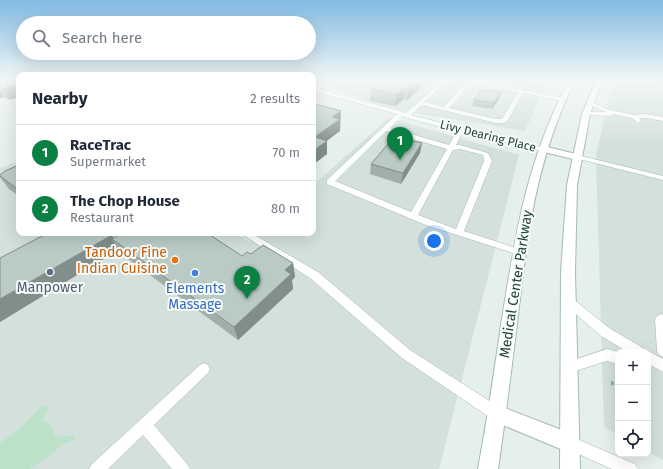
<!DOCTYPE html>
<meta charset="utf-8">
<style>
:root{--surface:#fff;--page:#f2f2f3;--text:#1f2937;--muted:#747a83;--line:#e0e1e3;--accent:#0b8043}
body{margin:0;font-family:"Fira Sans",sans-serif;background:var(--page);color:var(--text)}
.controls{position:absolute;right:12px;bottom:12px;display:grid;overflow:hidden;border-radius:8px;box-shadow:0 4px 16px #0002}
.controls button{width:36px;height:36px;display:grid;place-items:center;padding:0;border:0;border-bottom:1px solid var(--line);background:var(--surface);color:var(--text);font:20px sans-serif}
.you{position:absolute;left:434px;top:241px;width:14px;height:14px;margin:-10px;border:3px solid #fff;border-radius:50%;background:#1a73e8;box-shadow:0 0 0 6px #1a73e833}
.badge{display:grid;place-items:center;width:26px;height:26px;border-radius:50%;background:var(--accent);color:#fff;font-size:13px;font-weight:700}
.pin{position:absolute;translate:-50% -33px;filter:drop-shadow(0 1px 2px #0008)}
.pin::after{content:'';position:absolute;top:21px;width:14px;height:12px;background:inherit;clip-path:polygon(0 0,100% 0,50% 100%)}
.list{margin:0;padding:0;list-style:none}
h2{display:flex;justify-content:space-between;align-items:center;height:52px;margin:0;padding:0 16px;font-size:17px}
h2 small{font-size:13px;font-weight:400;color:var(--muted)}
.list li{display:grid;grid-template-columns:26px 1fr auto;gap:12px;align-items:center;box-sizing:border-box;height:56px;padding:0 16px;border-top:1px solid var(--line)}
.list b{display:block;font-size:15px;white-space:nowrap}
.list p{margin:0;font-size:13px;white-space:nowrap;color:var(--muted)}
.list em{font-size:13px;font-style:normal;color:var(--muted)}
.icon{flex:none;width:22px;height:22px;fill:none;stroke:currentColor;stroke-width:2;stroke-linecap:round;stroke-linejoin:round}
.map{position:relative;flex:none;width:663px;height:469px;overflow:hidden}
.search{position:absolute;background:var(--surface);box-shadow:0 4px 16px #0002;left:16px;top:16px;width:300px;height:44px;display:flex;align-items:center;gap:10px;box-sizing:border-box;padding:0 14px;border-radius:22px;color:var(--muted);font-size:15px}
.panel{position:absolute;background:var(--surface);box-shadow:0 4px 16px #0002;left:16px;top:72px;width:300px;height:164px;border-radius:8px}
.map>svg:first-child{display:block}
.built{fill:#d3e0db}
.green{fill:#bde2ca}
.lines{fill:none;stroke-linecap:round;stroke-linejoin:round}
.lane-casing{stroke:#a7b8b4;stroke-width:1}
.street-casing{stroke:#a7b8b4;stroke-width:2}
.secondary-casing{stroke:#a3bcb6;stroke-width:2}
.path{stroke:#83b6ab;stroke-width:4;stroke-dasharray:3 4.5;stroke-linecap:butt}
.lane{fill:#fff;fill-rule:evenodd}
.street{fill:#fff;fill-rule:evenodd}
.secondary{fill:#fff;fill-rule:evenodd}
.wall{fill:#a0afa9}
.shaded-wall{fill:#828e8a}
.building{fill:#bacbc5;stroke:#828e8a}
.food-dot{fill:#e8710a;stroke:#f7fbf9;stroke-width:1.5}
.service-dot{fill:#5c6f8a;stroke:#f7fbf9;stroke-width:1.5}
.shop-dot{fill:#3f7fe0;stroke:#f7fbf9;stroke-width:1.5}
.labels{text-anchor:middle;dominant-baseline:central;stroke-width:4;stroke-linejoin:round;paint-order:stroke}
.far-street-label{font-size:12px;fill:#22443e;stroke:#f7fbf9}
.food-label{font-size:14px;fill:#c56008;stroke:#f7fbf9;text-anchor:end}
.street-label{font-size:14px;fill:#22443e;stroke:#f7fbf9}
.service-label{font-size:14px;fill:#4e5e75;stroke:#f7fbf9}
.shop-label{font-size:14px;fill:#366cbe;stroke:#f7fbf9}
</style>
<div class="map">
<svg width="663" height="469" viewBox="0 0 663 469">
<rect width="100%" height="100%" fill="#e5efec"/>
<!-- built -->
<path class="built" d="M332 81H484L542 92 525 131 420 114 377 104 332 89Z
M495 81H548L543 91Z
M616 81H663V460L648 452V352H618V435L604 427 596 155 609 98Z
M389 118 519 155 439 469H0V168L19 161V233H235L249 242 259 233H313V185Z"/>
<!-- green -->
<path class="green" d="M43 406H50L42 421 49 422 55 436 62 437 72 435 75 439 61 445 50 455 30 469H0V443L14 433Z"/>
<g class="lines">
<defs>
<path id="lane" d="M321 81H325L326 86 321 89 406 113 442 81H447L424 102 444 107 467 81H478L564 98V100L562 101 523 93 508 120 504 123H496L422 105 411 115 446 124 545 148V150L543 151 463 132 456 145H460L488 153 492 161 464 231 522 250 524 252 522 254H516L426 225 327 184V180L397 114 317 92 313 94V90L320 85ZM471 83 518 92 502 119H496L449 108ZM402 116 404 117 457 131 449 145 390 128ZM386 131 447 149 411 212 335 181ZM460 149 483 155 484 161 456 229 418 215 453 150Z
M349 81H361L356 85Z
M590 101 606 109 634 115 646 114 663 117V121L646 118H639L641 121 638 123 632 118 613 114 610 116 584 115 583 114 586 112H606L588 104 587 103Z
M577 155 663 176V180L575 158V156Z
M240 233H251L318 272 410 350 502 409 504 414 502 419 497 421 492 419 402 358 310 278Z
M568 297 572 298 609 328 643 348 645 352H628L601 336 564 304 563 301 564 298Z
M661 314 663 315V357L659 355 657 351 655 319 657 316Z
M607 349 618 352V364L607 361 569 373 565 371 563 367 565 363Z
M648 351 663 359V372L648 364V352H646Z
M204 363 208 365 210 369 208 373 154 425 187 464 190 469H172L143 435 108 469H89L92 464 200 365Z
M570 436 635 464 638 469H612L565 448 563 443 565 438Z"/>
<path id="street" d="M543 146 580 155 582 157 577 160 540 151 539 149Z
M497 405 577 436 580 443 577 450 570 453 491 420 488 414 491 408Z"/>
<path id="secondary" d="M569 81H575C535 161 527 237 517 324 511 373 505 421 498 469H478C487 421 494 373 501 325 515 237 526 161 569 81Z
M596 81H602L590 114 577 185 575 272 580 469H560L561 272 567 185 582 114Z"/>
</defs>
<!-- lane casing -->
<use href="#lane" class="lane-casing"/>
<!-- street casing -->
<use href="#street" class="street-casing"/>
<!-- secondary casing -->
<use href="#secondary" class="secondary-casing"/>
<!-- path -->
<path class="path" d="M611 383 618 384
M648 390 655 392"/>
<!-- lane -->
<use href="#lane" class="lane"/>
<!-- street -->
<use href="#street" class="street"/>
<!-- secondary -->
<use href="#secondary" class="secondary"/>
</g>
<!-- wall -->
<path class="wall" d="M0 81 10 100 4 97 0 98Z
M428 81 407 100 404 99 395 106 370 101 371 89Z
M501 92 499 99 492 109 472 106 474 100Z
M420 153 401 184 370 174 371 164Z
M19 165V196L9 189 0 177Z
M114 238 242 256 251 254 293 263 295 277 292 280 293 289 238 340 120 253 118 250 0 322Z"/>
<!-- shaded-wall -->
<path class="shaded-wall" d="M417 81H428L407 100 408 88Z
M19 84V97L10 100 3 89Z
M405 88 404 99 395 106 396 94Z
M0 90 4 97 0 98Z
M501 92 499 99 492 109 494 103Z
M341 111 340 131 315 150V137L332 117Z
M327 141V154L313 165V151Z
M422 143 420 153 401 184 403 173Z
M112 235 116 242 112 239 118 250 0 322V299Z
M293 263 295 277 292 280 293 289 238 340 234 327 285 270Z"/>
<!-- building -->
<path class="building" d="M0 81H14L19 84 3 89 0 87Z
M381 81H417L408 88H405L396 94 371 89Z
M482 90 501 92 494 103 474 100Z
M315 104 341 111 332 117 340 119 315 137 327 141 313 151V105Z
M394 137 422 143 403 173 371 164Z
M19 165V190L0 176V175L5 171Z
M48 233H109L112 235 0 299V258Z
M123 233H207L242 256 247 252 251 254 263 245 293 263 285 270 291 274 234 327 112 239Z"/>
<!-- sky -->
<linearGradient id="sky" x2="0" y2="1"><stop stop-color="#82bae2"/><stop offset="0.55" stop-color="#f3f8f6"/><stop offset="1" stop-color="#f3f8f6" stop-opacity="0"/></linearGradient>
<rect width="663" height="147" fill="url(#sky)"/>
<!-- markers -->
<circle class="food-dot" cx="175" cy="260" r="4"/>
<circle class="service-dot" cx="50" cy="272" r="4"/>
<circle class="shop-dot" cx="195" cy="273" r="4"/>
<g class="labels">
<!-- far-street labels -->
<g class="far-street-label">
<text transform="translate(488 136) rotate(14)">Livy Dearing Place</text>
</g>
<!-- food labels -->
<g class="food-label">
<text x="167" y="252">Tandoor Fine<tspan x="167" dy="16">Indian Cuisine</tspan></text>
</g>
<!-- street labels -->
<g class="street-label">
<text transform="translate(516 284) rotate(-81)">Medical Center Parkway</text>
</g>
<!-- service labels -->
<g class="service-label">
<text x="50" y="287">Manpower</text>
</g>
<!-- shop labels -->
<g class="shop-label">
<text x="195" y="288">Elements<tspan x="195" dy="16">Massage</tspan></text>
</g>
</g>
</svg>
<div class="controls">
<button>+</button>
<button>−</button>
<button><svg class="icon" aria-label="locate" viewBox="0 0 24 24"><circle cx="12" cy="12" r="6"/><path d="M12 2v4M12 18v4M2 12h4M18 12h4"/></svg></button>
</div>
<div class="you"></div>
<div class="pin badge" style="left:400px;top:160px">1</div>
<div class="pin badge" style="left:247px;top:299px">2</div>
<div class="search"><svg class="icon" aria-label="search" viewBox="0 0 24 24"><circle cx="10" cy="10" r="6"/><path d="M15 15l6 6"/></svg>Search here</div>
<section class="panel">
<h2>Nearby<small>2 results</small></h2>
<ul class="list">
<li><span class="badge">1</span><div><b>RaceTrac</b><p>Supermarket</p></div><em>70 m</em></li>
<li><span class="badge">2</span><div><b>The Chop House</b><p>Restaurant</p></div><em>80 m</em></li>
</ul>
</section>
</div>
